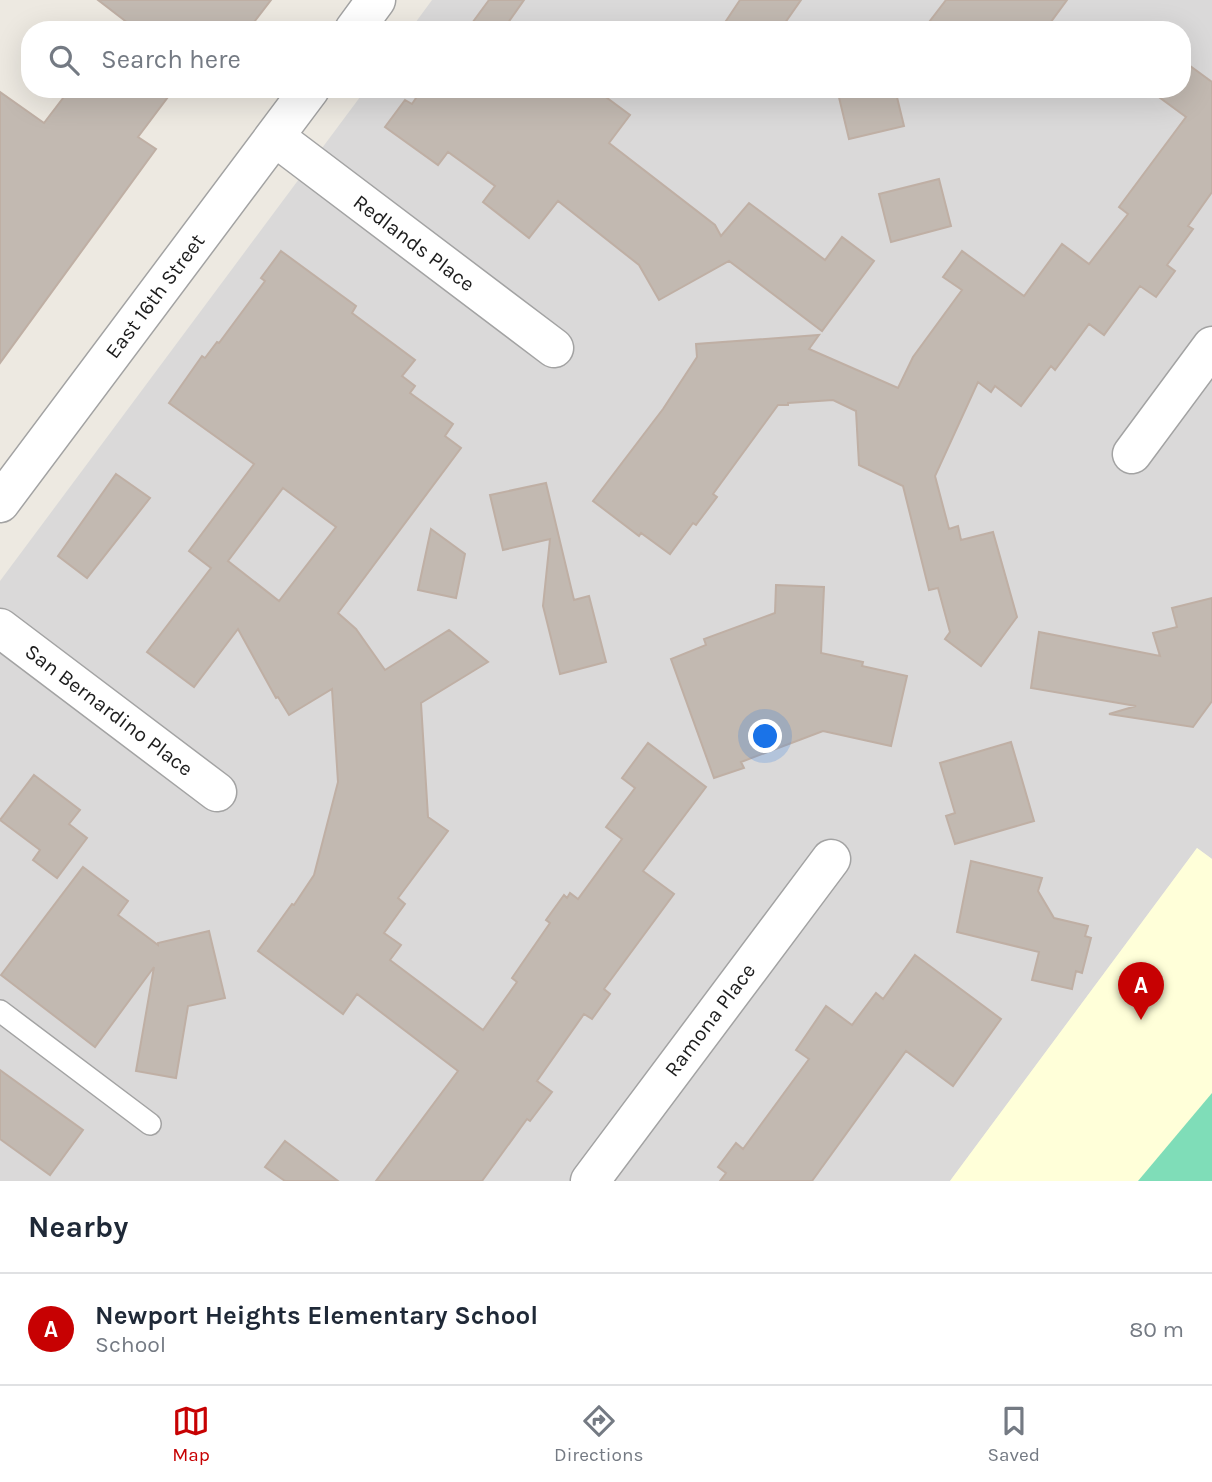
<!DOCTYPE html>
<style>
:root{--surface:#fff;--page:#f2f2f3;--text:#1f2937;--muted:#747a83;--line:#e0e1e3;--accent:#c70102}
body{margin:0;font-family:Karla,sans-serif;background:var(--page);color:var(--text)}
.you{position:absolute;left:766px;top:737px;width:24px;height:24px;margin:-18px;border:5px solid #fff;border-radius:50%;background:#1a73e8;box-shadow:0 0 0 10px #1a73e833}
.badge{display:grid;place-items:center;width:46px;height:46px;border-radius:50%;background:var(--accent);color:#fff;font-size:23px;font-weight:700}
.pin{position:absolute;translate:-50% -58px;filter:drop-shadow(0 2px 4px #0008)}
.pin::after{content:'';position:absolute;top:37px;width:24px;height:21px;background:inherit;clip-path:polygon(0 0,100% 0,50% 100%)}
.list{margin:0;padding:0;list-style:none}
h2{display:flex;justify-content:space-between;align-items:center;height:91px;margin:0;padding:0 28px;font-size:30px}
h2 small{font-size:23px;font-weight:400;color:var(--muted)}
.list li{display:grid;grid-template-columns:46px 1fr auto;gap:21px;align-items:center;box-sizing:border-box;height:112px;padding:0 28px;border-top:2px solid var(--line)}
.list b{display:block;font-size:26px;white-space:nowrap}
.list p{margin:0;font-size:23px;white-space:nowrap;color:var(--muted)}
.list em{font-size:23px;font-style:normal;color:var(--muted)}
.icon{flex:none;width:38px;height:38px;fill:none;stroke:currentColor;stroke-width:2;stroke-linecap:round;stroke-linejoin:round}
.map{position:relative;flex:none;width:1212px;height:1181px;overflow:hidden}
.search{position:absolute;background:var(--surface);box-shadow:0 7px 28px #0002;left:21px;right:21px;top:21px;height:77px;display:flex;align-items:center;gap:18px;box-sizing:border-box;padding:0 24px;border-radius:28px;color:var(--muted);font-size:26px}
.sheet{height:203px;background:var(--surface)}
nav{display:flex;justify-content:space-around;align-items:center;box-sizing:border-box;height:98px;border-top:2px solid var(--line);background:var(--surface);font-size:19px;color:var(--muted)}
nav a{display:grid;justify-items:center;gap:4px}
nav .on{color:var(--accent)}
.map>svg:first-child{display:block}
.residential{fill:#dad9d9}
.education{fill:#ffffd9}
.pitch{fill:#7fddb8}
.building{fill:#c2b9b1;stroke:#bfafa4;stroke-width:2;fill-rule:evenodd}
.lines{fill:none;stroke-linecap:round;stroke-linejoin:round}
.service-casing{stroke:#a3a3a3;stroke-width:24}
.minor-casing{stroke:#a3a3a3;stroke-width:41}
.tertiary-casing{stroke:#a3a3a3;stroke-width:41}
.service{stroke:#fff;stroke-width:21}
.minor{stroke:#fff;stroke-width:38}
.tertiary{stroke:#fff;stroke-width:38}
.labels{text-anchor:middle;dominant-baseline:central;stroke-width:5;stroke-linejoin:round;paint-order:stroke}
.street-label{font-size:21px;fill:#1c1c1c;stroke:#fff}
</style>
<div class="map">
<svg width="1212" height="1181" viewBox="0 0 1212 1181">
<rect width="100%" height="100%" fill="#ede9e1"/>
<!-- residential -->
<path class="residential" d="M432 0H1212V859L1197 848 950 1181H0V581L366 89H1182V30H410Z"/>
<!-- education -->
<path class="education" d="M1197 848 1212 859V1181H950Z"/>
<!-- pitch -->
<path class="pitch" d="M1212 1093V1181H1138Z"/>
<!-- building -->
<path class="building" d="M98 0H271L248 30H137Z
M489 0H524L503 30H467Z
M740 0H801L780 30H720Z
M946 0H1067L1045 30H923Z
M1182 60 1212 82V192L1188 226 1193 229 1167 265 1175 271 1156 297 1140 286 1104 335 1089 324 1055 370 1051 366 1021 406 995 386 991 392 978 382 935 476 949 529 958 526 961 540 993 532 1017 617 981 666 945 639 950 632 938 588 929 590 903 486 859 465 856 411 833 400 788 403V405H778L713 494 717 497 696 525 693 523 670 554 641 533 639 536 593 501 663 409 697 357 696 344 819 335 809 349 898 388 913 357 962 290 943 277 962 251 1024 296 1062 244 1089 264 1128 214 1119 207 1186 117 1148 89H1182Z
M70 89H174L138 137 156 149 0 363V92L44 123Z
M422 89H595L630 115 609 143 715 225 721 236 749 203 825 260 842 237 874 261 822 331 729 261 659 300 639 265 558 201 529 238 483 202 495 186 448 152 438 165 385 127 405 100 412 104Z
M837 89H895L904 126 849 139Z
M939 179 951 226 891 242 879 194Z
M281 251 356 306 352 313 415 360 402 376 415 386 410 393 453 424 445 436 461 448 338 613 356 629 385 670 449 630 488 662 421 703 428 817 448 831 398 898 405 904 384 933 401 945 390 960 483 1030 517 982 512 978 550 923 546 920 564 895 567 898 570 893 578 899 622 839 606 827 635 788 622 778 648 743 706 787 643 871 674 894 604 989 610 994 592 1019 584 1014 537 1081 552 1092 530 1121 527 1119 482 1181H376L458 1071 357 994 343 1014 258 951 292 904 294 905 314 875 338 782 332 689 289 715 278 697 276 698 238 629 194 687 147 652 211 568 189 551 254 464 169 403 202 356 205 358 217 342 219 343 265 281 261 278ZM283 488 336 527 279 601 228 561Z
M116 474 150 498 87 578 58 556Z
M546 483 574 600 589 596 606 662 560 674 543 606 550 539 503 550 490 495Z
M431 529 465 554 456 598 418 590Z
M776 585 824 587 821 653 863 662 862 666 907 676 891 746 823 731 741 762 744 768 714 778 671 659 706 645 704 639 775 613Z
M1212 598V701L1193 727 1109 714 1136 706 1031 688 1039 632 1160 656 1153 633 1177 627 1172 608Z
M1011 742 1034 821 955 844 946 816 955 813 940 763Z
M34 775 80 810 69 824 87 838 57 878 33 860 40 850 0 820Z
M971 861 1042 878 1038 891 1054 918 1088 926 1085 936 1091 938 1082 973 1076 971 1072 989 1032 980 1039 952 957 932Z
M83 867 128 901 118 915 158 945V943L209 931 225 998 188 1006 176 1078 136 1071 154 967 95 1047 1 975Z
M915 955 1001 1019 953 1086 906 1051 812 1181H720L726 1173 718 1167 736 1143 743 1149 809 1059 796 1050 826 1006 852 1025 876 993 883 999Z
M0 1070 83 1130 50 1175 0 1139Z
M285 1141 338 1181H285L265 1167Z"/>
<g class="lines">
<defs>
<path id="service" d="M0 1011 150 1124"/>
<path id="minor" d="M275 137 554 348
M1132 454 1212 346
M0 628 217 792
M590 1181 831 859"/>
<path id="tertiary" d="M354 30 376 0
M0 503 310 89"/>
</defs>
<!-- service casing -->
<use href="#service" class="service-casing"/>
<!-- minor casing -->
<use href="#minor" class="minor-casing"/>
<!-- tertiary casing -->
<use href="#tertiary" class="tertiary-casing"/>
<!-- service -->
<use href="#service" class="service"/>
<!-- minor -->
<use href="#minor" class="minor"/>
<!-- tertiary -->
<use href="#tertiary" class="tertiary"/>
</g>
<g class="labels">
<!-- street labels -->
<g class="street-label">
<text transform="translate(414 243) rotate(37)">Redlands Place</text>
<text transform="translate(155 296) rotate(-53)">East 16th Street</text>
<text transform="translate(109 710) rotate(37)">San Bernardino Place</text>
<text transform="translate(710 1020) rotate(-53)">Ramona Place</text>
</g>
</g>
</svg>
<div class="you"></div>
<div class="pin badge" style="left:1141px;top:1020px">A</div>
<div class="search"><svg class="icon" aria-label="search" viewBox="0 0 24 24"><circle cx="10" cy="10" r="6"/><path d="M15 15l6 6"/></svg>Search here</div>
</div>
<section class="sheet">
<h2>Nearby<small></small></h2>
<ul class="list">
<li><span class="badge">A</span><div><b>Newport Heights Elementary School</b><p>School</p></div><em>80 m</em></li>
</ul>
</section>
<nav>
<a class="on"><svg class="icon" aria-label="map" viewBox="0 0 24 24"><path d="M3 6l6-2 6 2 6-2v14l-6 2-6-2-6 2zM9 4v14M15 6v14"/></svg>Map</a>
<a><svg class="icon" aria-label="directions" viewBox="0 0 24 24"><path d="M12 3l9 9-9 9-9-9zM9 14v-3h6M13 9l2 2-2 2"/></svg>Directions</a>
<a><svg class="icon" aria-label="saved" viewBox="0 0 24 24"><path d="M7 4h10v16l-5-4-5 4z"/></svg>Saved</a>
</nav>
